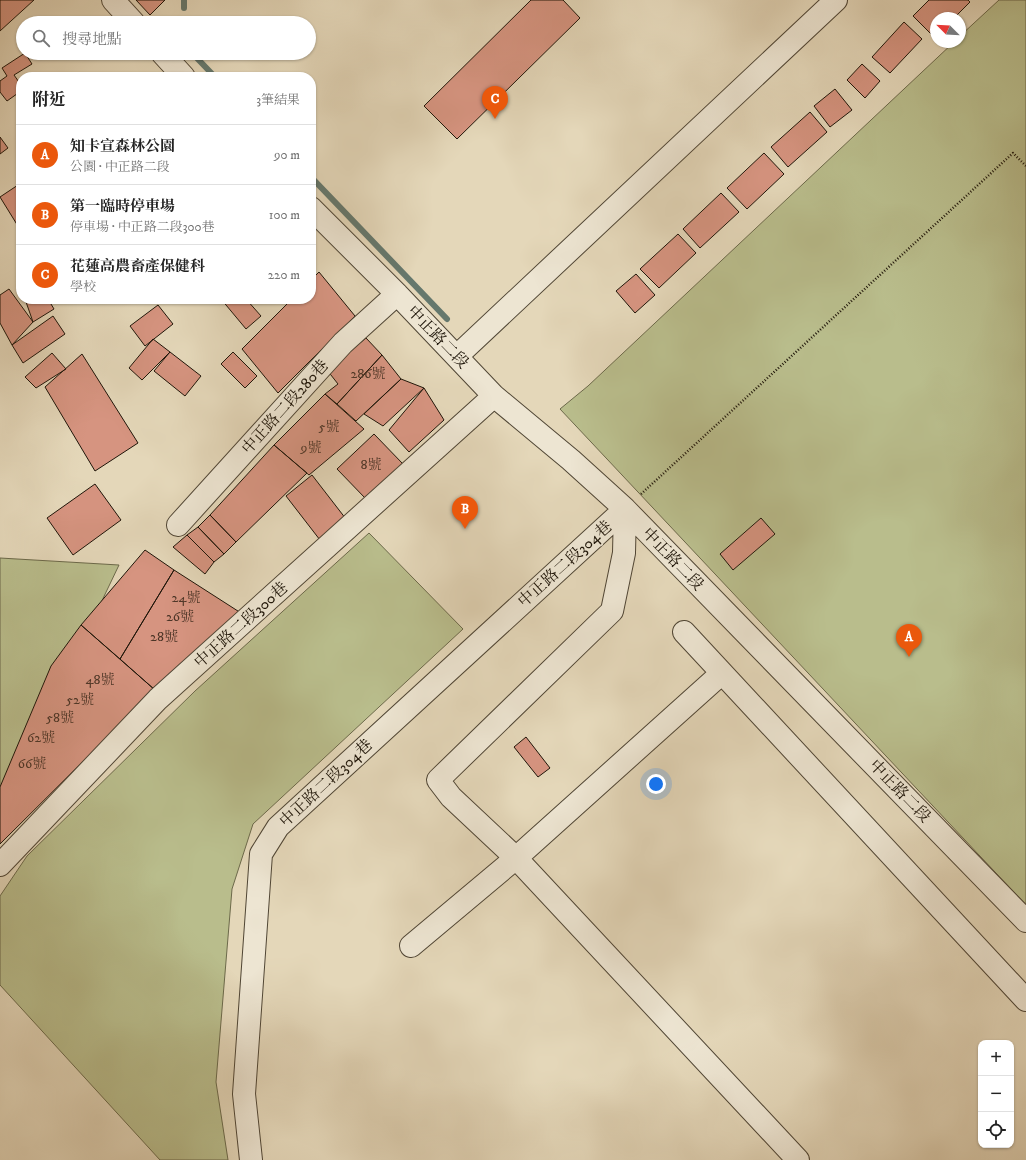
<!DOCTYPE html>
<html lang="zh-TW">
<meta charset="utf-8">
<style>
:root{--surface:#fff;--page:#f2f2f2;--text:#222;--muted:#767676;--line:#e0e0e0;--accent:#ea580c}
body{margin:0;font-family:"IM FELL DW Pica","Noto Serif TC",serif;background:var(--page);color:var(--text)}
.controls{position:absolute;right:12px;bottom:12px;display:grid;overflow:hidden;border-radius:8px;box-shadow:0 1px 3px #0004}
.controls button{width:36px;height:36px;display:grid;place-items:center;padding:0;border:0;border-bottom:1px solid var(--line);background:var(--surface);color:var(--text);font:20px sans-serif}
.compass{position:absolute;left:930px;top:12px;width:36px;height:36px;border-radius:50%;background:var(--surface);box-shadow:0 1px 3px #0004;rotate:294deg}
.you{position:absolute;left:656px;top:784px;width:14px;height:14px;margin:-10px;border:3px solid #fff;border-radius:50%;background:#1a73e8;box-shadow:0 0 0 6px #1a73e833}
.badge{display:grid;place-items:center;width:26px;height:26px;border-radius:50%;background:var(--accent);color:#fff;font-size:13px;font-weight:700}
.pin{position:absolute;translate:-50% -33px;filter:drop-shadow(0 1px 2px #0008)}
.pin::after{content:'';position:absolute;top:21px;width:14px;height:12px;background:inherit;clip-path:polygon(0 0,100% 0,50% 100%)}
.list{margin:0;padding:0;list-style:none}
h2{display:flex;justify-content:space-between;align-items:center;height:52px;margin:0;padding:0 16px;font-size:17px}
h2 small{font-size:13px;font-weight:400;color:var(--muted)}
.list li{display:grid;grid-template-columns:26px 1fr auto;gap:12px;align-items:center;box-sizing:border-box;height:60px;padding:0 16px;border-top:1px solid var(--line)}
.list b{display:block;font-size:15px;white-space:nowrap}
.list p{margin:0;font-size:13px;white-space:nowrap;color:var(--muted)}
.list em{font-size:13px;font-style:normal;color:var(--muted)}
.icon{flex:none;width:22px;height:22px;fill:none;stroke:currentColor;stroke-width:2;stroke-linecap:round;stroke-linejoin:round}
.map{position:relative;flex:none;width:1026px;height:1160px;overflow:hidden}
.search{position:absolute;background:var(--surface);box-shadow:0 1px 3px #0004;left:16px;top:16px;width:300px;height:44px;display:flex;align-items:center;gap:10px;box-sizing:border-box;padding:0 14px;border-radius:22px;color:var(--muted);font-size:15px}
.panel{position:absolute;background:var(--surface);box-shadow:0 1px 3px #0004;left:16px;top:72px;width:300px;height:232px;border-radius:16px}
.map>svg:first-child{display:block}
.green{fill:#b9bd8c;stroke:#6c694a}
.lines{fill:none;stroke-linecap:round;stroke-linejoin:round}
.stream{stroke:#65786d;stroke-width:6}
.building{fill:#d69480;stroke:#1e1509}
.minor-casing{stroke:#504635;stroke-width:24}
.path{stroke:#1e1509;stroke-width:2.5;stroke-dasharray:1 2;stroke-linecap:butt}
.minor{stroke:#ede5d2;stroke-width:22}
.labels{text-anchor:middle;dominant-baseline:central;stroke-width:3.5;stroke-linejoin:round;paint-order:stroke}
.number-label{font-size:14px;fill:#4c3527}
.street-label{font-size:16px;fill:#1e1509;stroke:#ede5d2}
</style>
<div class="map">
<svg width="1026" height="1160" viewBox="0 0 1026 1160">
<rect width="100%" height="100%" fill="#e4d7b9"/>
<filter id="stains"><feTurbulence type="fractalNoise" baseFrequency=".005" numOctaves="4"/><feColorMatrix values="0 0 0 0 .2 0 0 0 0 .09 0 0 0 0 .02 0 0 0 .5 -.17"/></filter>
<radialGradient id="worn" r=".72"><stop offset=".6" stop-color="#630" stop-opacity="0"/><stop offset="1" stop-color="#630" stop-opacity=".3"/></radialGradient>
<!-- green -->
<path class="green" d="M999 0H1026V905L560 409 588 386 954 42H960V36Z
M369 533 463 629 253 824 232 889 216 1082 228 1160H160L0 985V896L27 856 195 691Z
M0 558 119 565 0 814Z"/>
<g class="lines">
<!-- stream -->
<path class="stream" d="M184 8V0
M194 55 215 77
M311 177 447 319"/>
</g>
<!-- building -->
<path class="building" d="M0 0H34L0 31Z
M136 0H165L150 15Z
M531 0H563L580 18 457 139 424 106Z
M929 0H968L970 2 954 18H936V36L934 37 913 16Z
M904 22 922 39 890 73 872 57Z
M25 53 32 64 14 75 21 85V91L7 101 0 92V81L7 76 2 68Z
M862 64 880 81 865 98 847 80Z
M835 89 852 110 830 127 814 106Z
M810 112 827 132 788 167 771 147Z
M0 137 8 148 0 154Z
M764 153 784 174 747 209 727 188Z
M21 183V231L0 197Z
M721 193 739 212 700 248 683 229Z
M678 234 696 253 659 288 640 269Z
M319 272 355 316 278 393 242 349 292 299H311V280Z
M636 274 655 295 635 313 616 291Z
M9 289 33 322 12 345 0 323V295Z
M25 299H48L54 309 33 322Z
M221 299H246L261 316 246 329Z
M158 305 173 324 145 346 130 326Z
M53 316 65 334 23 363 12 345Z
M366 338 382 355 337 404 325 394 338 384 327 370Z
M153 339 170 352 142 380 129 368Z
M170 352 201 376 185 396 154 371Z
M233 352 257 376 245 388 221 364Z
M52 353 66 369 36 388 25 377Z
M82 354 138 443 95 471 45 387Z
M382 355 401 379 356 421 337 404Z
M401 379 424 388 383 426 364 414Z
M424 388 444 420 409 452 389 430Z
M325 394 364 429 309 475 274 445Z
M374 434 403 464 366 499 337 469Z
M274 445 307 473 236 542 210 515Z
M312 475 346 519 320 540 286 496Z
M95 484 121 520 73 555 47 518Z
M210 515 236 542 224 554 198 527Z
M761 518 775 534 733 570 720 554Z
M198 527 224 554 214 562 187 535Z
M187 535 214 562 205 574 173 547Z
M145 550 174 570 120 659 81 625Z
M174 570 241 613 155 690 120 659Z
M81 625 155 690 0 844V787L51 666Z
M526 737 550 768 538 777 514 747Z"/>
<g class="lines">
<defs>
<path id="minor" d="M113 0 134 23
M162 53 184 77
M311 208 397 294 494 396 571 460 625 509 1026 921
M457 356 836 0
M625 509 624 553 612 611 438 780 451 797 516 858 798 1160
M178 525 343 343 397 294
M684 632 1026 1000
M0 865 158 699 494 396
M411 946 516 858 722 673
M251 1160 244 1094 261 854 278 827 625 509"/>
</defs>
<!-- minor casing -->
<use href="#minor" class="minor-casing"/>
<!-- path -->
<path class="path" d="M641 494 1013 153 1026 166"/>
<!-- minor -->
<use href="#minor" class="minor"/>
</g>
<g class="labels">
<!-- number labels -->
<g class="number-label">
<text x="368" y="374">286號</text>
<text x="329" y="427">5號</text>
<text x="311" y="448">9號</text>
<text x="371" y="465">8號</text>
<text x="186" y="598">24號</text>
<text x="180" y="617">26號</text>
<text x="164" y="637">28號</text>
<text x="100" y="680">48號</text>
<text x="80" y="700">52號</text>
<text x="60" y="718">58號</text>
<text x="41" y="738">62號</text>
<text x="32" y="764">66號</text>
</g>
<!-- street labels -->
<g class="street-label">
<text transform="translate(438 337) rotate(46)">中正路二段</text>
<text transform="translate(285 407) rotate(-48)">中正路二段280巷</text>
<text transform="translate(673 559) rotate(46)">中正路二段</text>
<text transform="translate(565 564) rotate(-42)">中正路二段304巷</text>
<text transform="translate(241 625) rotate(-42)">中正路二段300巷</text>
<text transform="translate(326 783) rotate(-43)">中正路二段304巷</text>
<text transform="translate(900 791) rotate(46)">中正路二段</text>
</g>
</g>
<rect width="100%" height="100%" filter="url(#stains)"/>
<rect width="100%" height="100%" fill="url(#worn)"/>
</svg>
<div class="controls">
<button>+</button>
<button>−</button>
<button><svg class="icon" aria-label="locate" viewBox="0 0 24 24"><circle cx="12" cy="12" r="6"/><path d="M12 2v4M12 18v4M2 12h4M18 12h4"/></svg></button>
</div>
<svg class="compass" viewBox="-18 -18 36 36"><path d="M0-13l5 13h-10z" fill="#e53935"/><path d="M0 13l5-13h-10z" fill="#767676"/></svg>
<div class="you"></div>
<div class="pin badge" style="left:909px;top:657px">A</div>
<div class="pin badge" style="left:465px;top:529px">B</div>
<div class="pin badge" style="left:495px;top:119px">C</div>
<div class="search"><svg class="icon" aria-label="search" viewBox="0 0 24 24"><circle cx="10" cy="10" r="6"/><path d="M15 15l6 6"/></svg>搜尋地點</div>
<section class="panel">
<h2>附近<small>3筆結果</small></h2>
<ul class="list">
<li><span class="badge">A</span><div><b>知卡宣森林公園</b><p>公園 · 中正路二段</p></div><em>90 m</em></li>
<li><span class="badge">B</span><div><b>第一臨時停車場</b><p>停車場 · 中正路二段300巷</p></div><em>100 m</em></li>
<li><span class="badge">C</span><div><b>花蓮高農畜產保健科</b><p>學校</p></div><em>220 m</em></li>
</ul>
</section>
</div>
